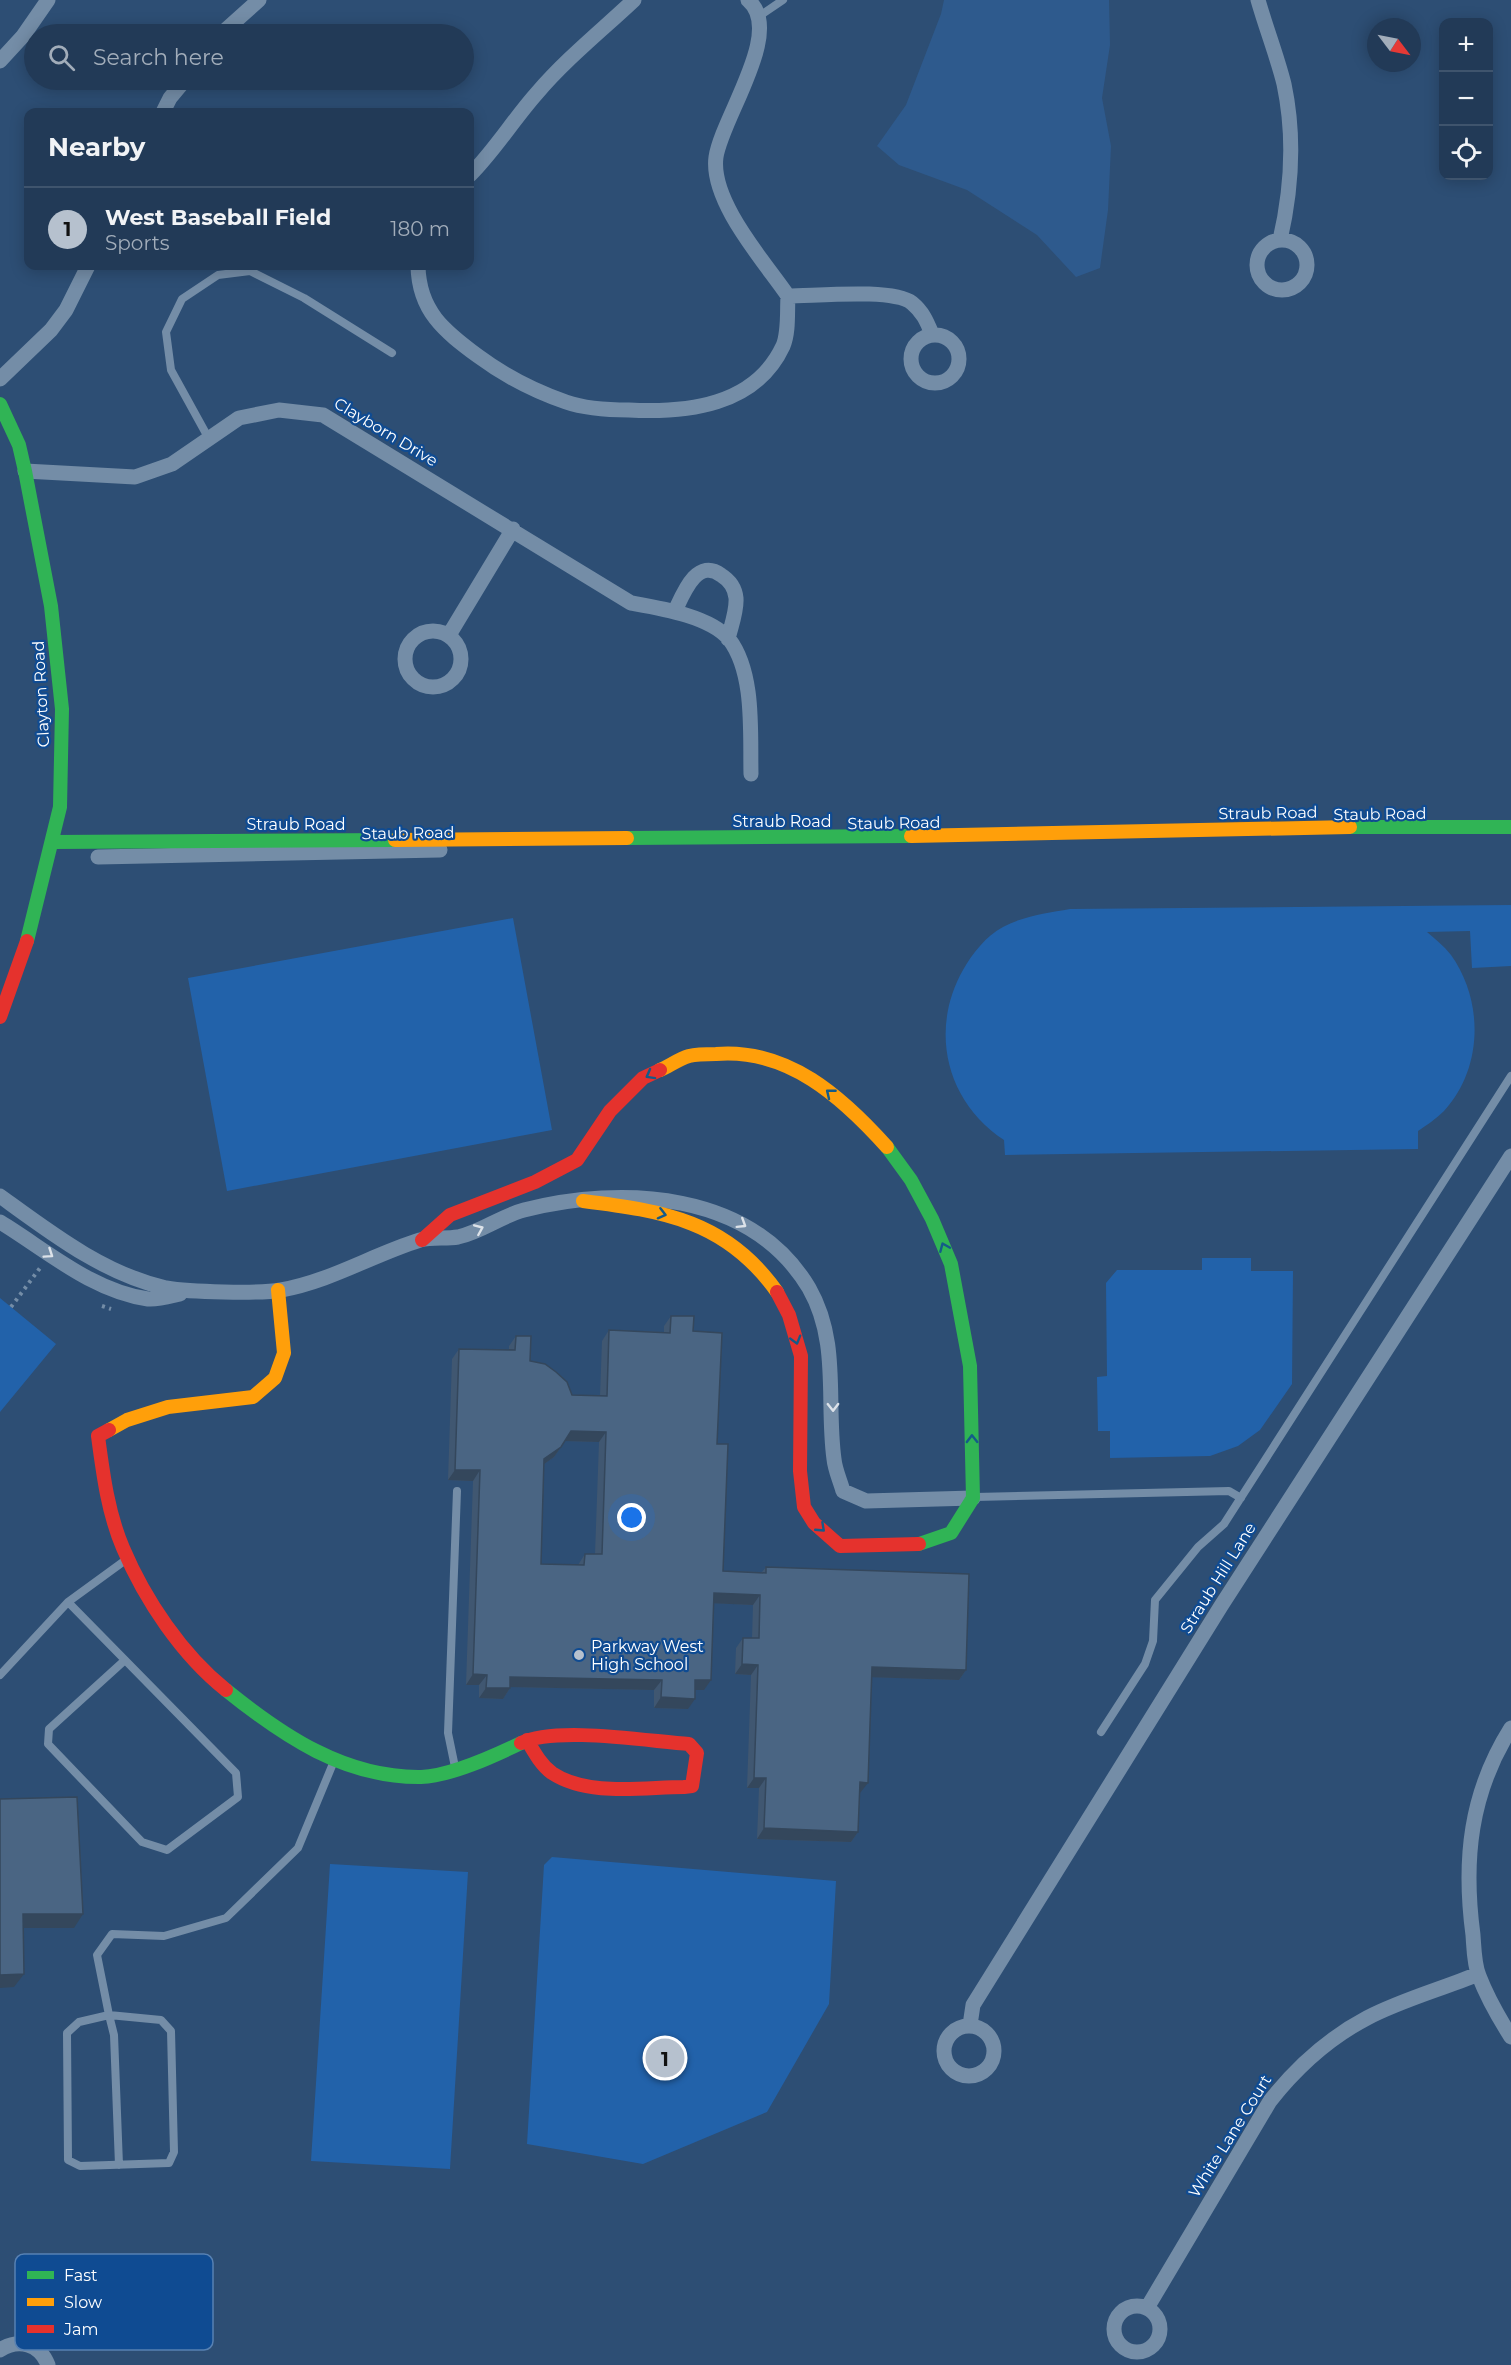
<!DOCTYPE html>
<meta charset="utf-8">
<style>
:root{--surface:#223a57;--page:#2a415d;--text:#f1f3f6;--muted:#a2adba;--line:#3f546d;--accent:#b6c1ce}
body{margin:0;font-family:Montserrat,sans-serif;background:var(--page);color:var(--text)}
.controls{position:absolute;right:18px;top:18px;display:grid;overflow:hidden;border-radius:12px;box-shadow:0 3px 15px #0003}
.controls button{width:54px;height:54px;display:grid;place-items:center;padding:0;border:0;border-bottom:2px solid var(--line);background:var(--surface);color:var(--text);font:30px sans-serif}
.compass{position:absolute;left:1367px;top:18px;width:54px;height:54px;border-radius:50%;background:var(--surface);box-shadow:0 3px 15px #0003;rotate:122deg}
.you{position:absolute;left:632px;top:1518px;width:21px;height:21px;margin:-15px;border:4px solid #fff;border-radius:50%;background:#1a73e8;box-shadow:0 0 0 9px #1a73e833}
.badge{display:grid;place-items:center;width:39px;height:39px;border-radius:50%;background:var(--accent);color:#111;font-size:20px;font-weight:700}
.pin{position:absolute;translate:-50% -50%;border:3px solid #fff;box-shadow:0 2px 6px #0006}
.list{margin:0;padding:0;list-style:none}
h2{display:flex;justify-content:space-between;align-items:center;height:78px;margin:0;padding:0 24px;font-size:26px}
h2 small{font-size:20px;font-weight:400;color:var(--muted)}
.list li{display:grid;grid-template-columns:39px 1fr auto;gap:18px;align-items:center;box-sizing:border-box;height:84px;padding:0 24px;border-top:2px solid var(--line)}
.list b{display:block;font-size:22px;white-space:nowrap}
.list p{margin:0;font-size:20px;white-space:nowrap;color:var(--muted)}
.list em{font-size:20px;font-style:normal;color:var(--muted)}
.icon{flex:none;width:33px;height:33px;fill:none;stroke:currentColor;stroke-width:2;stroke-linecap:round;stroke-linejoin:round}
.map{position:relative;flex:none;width:1511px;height:2365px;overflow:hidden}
.search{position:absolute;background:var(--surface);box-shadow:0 3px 15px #0003;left:24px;top:24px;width:450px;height:66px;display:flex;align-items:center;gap:15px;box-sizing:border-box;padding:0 21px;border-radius:33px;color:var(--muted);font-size:22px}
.panel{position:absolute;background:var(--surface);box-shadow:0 3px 15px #0003;left:24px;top:108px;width:450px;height:162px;border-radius:12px}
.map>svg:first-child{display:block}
.green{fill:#2262aa}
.water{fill:#2e5a8d}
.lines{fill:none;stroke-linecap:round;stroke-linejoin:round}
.path{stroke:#748da7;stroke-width:4;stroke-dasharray:3 4.5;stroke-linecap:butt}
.lane{stroke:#748da7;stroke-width:8}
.street{stroke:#748da7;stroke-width:15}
.fast{stroke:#30b455;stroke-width:14}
.slow{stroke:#ff9f0a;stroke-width:14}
.jam{stroke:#e5322d;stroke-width:14}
.wall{fill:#405771;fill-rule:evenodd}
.shaded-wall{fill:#34475c}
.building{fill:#4a6583;stroke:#34475c;stroke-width:1.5;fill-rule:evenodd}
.oneway{stroke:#145b89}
.oneway2{stroke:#dce2e9}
.poi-dot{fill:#b6c1ce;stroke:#0f4b92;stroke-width:2}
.labels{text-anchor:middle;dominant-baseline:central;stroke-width:4.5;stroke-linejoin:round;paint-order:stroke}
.street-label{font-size:16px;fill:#fff;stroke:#0f4b92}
.poi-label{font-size:16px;fill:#fff;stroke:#0f4b92;text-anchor:start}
.key{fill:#0f4b92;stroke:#5781b3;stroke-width:1.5}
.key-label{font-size:16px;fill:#fff}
</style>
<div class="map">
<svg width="1511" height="2365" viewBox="0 0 1511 2365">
<rect width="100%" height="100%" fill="#2d4e74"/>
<!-- green -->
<path class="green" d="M1511 905V966L1472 968 1470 931 1427 932C1435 939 1444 946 1451 955 1484 1001 1483 1069 1444 1111 1437 1118 1427 1125 1418 1131V1149L1005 1155 1004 1140C946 1102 929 1030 963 970 972 954 986 936 1003 927 1023 916 1048 913 1070 909Z
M513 918 552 1130 227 1191 188 978Z
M1202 1258H1251V1271H1293L1292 1384 1260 1430 1238 1446 1210 1456 1110 1458V1431H1098L1097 1377 1107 1376 1106 1283 1117 1270H1202Z
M0 1298 56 1344 0 1412Z
M552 1857 836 1881 829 2004 767 2112 643 2164 527 2144 544 1865Z
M330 1864 468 1872 450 2169 311 2161Z"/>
<!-- water -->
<path class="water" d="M944 0H1109L1110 45 1102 98 1111 146 1108 210 1100 268 1076 277 1037 235 967 190 899 165 877 146 906 105 941 14Z"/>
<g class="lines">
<!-- path -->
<path class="path" d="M102 1306 111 1309
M11 1307 40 1268"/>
<!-- lane -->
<path class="lane" d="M758 17 783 0
M209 439 171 370 166 332 182 299 218 275 250 271 304 298 392 353
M975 1497 1229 1491 1241 1498
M68 1602 236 1773 238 1797 167 1850 142 1842 48 1744 49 1729 125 1660
M0 1675 68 1602 127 1559
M1101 1732 1145 1664 1153 1641 1155 1600 1198 1547 1224 1524 1511 1076
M455 1767 448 1733 457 1491
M119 2165 114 2035 109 2015 161 2020 171 2031 174 2152 169 2163 80 2166 68 2160 67 2033 79 2022 109 2015 97 1955 112 1934 164 1936 226 1918 298 1848 334 1761"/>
<!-- street -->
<path class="street" d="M748 0C785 31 722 117 716 157 710 201 764 261 788 296
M1258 0C1266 28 1277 56 1284 84 1295 136 1292 188 1280 240
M221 34 259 0
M0 61 23 36 48 0
M163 112 170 98 185 80
M470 175C495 150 513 120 537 93 566 59 601 31 634 0
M1257 265a25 25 0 1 1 50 0a25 25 0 1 1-50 0Z
M418 266C419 311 444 331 478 356 505 376 534 391 566 402 586 409 608 410 629 410 687 413 755 406 783 346 789 332 787 311 788 296
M788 296C815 296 893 288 912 303 923 312 927 322 932 334
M911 359a24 24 0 1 1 48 0a24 24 0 1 1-48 0Z
M0 379 51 330 66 310 88 266
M25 471 135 477 172 464 239 418 279 410 323 415 631 603C659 608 710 616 729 639 755 673 750 733 751 774
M675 611C683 594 697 557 721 575 729 580 735 588 736 598 737 611 731 626 728 639
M405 659a28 28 0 1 1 56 0a28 28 0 1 1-56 0Z
M449 635 513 529
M98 857 440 850
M0 1196C51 1233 104 1274 166 1288 189 1292 259 1294 281 1290 331 1281 372 1255 420 1240 432 1237 446 1239 458 1237 481 1232 501 1216 524 1210 622 1185 751 1191 809 1288 840 1342 826 1401 834 1459 835 1470 840 1480 843 1491L866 1501 973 1498
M0 1222C46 1250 92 1291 148 1299 158 1300 171 1296 180 1294
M1511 1728C1470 1793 1463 1860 1473 1935 1474 1948 1474 1964 1479 1976 1487 1997 1499 2018 1511 2037
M970 2025 973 2005 1221 1606 1511 1156
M944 2051a25 25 0 1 1 50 0a25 25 0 1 1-50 0Z
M1114 2329a23 23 0 1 1 46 0a23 23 0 1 1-46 0Z
M1147 2308 1270 2101C1296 2068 1329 2038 1367 2018 1401 2000 1442 1989 1478 1974
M0 2350C19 2338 40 2344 48 2365"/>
<!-- fast -->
<path class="fast" d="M0 404 19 445 25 471 51 606 62 709 60 807 27 941
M1350 827H1511
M627 838 911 836
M53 842 395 840
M887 1147 911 1180 932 1219 951 1264 970 1366 973 1498 951 1533 919 1544
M226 1690C283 1736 345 1778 421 1777 451 1776 494 1756 521 1743"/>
<!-- slow -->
<path class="slow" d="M911 836 1350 827
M395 840 627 838
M660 1070C669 1066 679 1059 689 1056 697 1054 707 1054 716 1054 788 1048 842 1097 887 1147
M583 1201C664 1211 727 1221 777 1292
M109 1430 127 1420 168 1407 253 1397 275 1378 284 1353 278 1290"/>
<!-- jam -->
<path class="jam" d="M0 1017 27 941
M422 1240 450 1215 535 1182 577 1160 610 1111 643 1078 660 1070
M777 1292 789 1315 801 1356 800 1471 804 1507 814 1523 840 1546 919 1544
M109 1430 98 1436C103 1474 108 1513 123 1548 145 1600 182 1655 226 1690
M521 1743C556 1726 647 1741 689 1744L697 1753 692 1786 684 1787C644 1787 588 1797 552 1773 541 1765 534 1752 527 1740"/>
</g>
<!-- wall -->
<path class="wall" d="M671 1316 693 1331 717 1444 723 1571 762 1572 766 1567 966 1670 959 1680 872 1677 860 1793 858 1832 851 1842 757 1839 759 1788H747L751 1675 735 1674 736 1648 743 1638H752L753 1605 714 1603 704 1690H695L688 1709 654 1708V1690L510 1687V1688L503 1699 479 1698V1685H466L473 1481 448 1480 452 1359 459 1349 509 1350V1346L516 1336 530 1361 572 1395 600 1396 602 1341 609 1330 664 1332V1326ZM565 1441 599 1442 595 1554H585L578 1565 541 1564 544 1464 554 1457Z"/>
<!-- shaded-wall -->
<path class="shaded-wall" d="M571 1431 606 1432 599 1442 564 1441Z
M561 1447 554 1457 537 1469 544 1459Z
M455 1470H480L473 1481 448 1480Z
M714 1593 760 1595 753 1605 707 1603Z
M742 1664 758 1665 751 1675 735 1674Z
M872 1667 966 1670 959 1680 865 1677Z
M473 1674 487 1675 479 1685H466Z
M510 1677 662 1680 654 1690 503 1687Z
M695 1680H711L704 1690H688Z
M486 1688H510L503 1699 479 1698Z
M661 1697 695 1699 688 1709 654 1708Z
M754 1778H766L759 1788H747Z
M860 1782 868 1783 860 1793 853 1792Z
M764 1828 858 1832 851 1842 757 1839Z
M23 1914H83L74 1928H13Z
M24 1974 14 1987 0 1988V1975Z"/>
<!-- building -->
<path class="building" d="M671 1316H694L693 1331 722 1333 717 1444H728L723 1571 766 1573V1567L969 1574 966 1670 872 1667 868 1783 860 1782 858 1832 764 1828 766 1778H754L758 1665 742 1664 743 1638H759L760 1595 714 1593 711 1680H695V1699L661 1697 662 1680 510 1677V1688H486L487 1675 473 1674 480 1470H455L459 1349 515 1350 516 1336H531L530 1361 545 1364 556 1372 567 1382 572 1395 607 1396 609 1330 670 1333ZM571 1431 606 1432 602 1554H585L584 1565 541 1564 544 1459 561 1447Z
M77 1797 83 1914H23L24 1974 0 1975V1799Z"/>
<!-- one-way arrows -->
<defs><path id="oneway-chevron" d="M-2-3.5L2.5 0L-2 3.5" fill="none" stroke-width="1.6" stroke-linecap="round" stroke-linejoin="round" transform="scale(1.5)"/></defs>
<g class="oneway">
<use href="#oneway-chevron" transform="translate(650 1075) rotate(151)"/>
<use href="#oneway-chevron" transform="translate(830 1093) rotate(-141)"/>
<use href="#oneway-chevron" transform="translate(662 1214) rotate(14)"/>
<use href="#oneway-chevron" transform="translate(944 1247) rotate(-113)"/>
<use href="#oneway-chevron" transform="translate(796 1340) rotate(74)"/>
<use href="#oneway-chevron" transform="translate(972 1439) rotate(-91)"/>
<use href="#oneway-chevron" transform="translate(821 1528) rotate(43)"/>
</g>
<g class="oneway2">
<use href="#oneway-chevron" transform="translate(742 1224) rotate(32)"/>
<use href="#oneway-chevron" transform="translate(479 1229) rotate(-23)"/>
<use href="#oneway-chevron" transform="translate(49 1254) rotate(34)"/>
<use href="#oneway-chevron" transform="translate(833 1407) rotate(89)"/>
</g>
<!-- markers -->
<circle class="poi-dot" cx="579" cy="1655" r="6"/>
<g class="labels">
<!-- street labels -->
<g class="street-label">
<text transform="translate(386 432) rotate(31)">Clayborn Drive</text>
<text transform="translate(41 694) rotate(-93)">Clayton Road</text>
<text transform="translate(1268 813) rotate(-1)">Straub Road</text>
<text transform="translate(1380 814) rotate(-1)">Staub Road</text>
<text x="782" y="821">Straub Road</text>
<text transform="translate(894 823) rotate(-1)">Staub Road</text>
<text x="296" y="824">Straub Road</text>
<text transform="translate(408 833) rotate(-1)">Staub Road</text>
<text transform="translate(1218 1578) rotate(-58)">Straub Hill Lane</text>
<text transform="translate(1230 2136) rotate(-58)">White Lane Court</text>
</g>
<!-- poi labels -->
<g class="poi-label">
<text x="591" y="1646">Parkway West<tspan x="591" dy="18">High School</tspan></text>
</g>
</g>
<!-- legend -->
<rect x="15" y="2254" width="198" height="96" rx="9" class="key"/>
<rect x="27" y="2271" width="27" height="8" fill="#30b455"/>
<rect x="27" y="2298" width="27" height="8" fill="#ff9f0a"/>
<rect x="27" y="2325" width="27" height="8" fill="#e5322d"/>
<g class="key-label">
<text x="64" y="2281">Fast</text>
<text x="64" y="2308">Slow</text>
<text x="64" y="2335">Jam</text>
</g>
</svg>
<div class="controls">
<button>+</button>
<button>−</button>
<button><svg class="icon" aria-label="locate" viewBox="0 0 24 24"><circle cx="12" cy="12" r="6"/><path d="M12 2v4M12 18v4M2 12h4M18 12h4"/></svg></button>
</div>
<svg class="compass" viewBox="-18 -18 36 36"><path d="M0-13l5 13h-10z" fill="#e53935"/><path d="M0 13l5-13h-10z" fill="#a2adba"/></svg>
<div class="you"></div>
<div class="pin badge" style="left:665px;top:2058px">1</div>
<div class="search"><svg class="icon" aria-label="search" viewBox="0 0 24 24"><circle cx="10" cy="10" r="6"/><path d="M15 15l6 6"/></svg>Search here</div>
<section class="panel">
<h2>Nearby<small></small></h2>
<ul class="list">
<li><span class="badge">1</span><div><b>West Baseball Field</b><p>Sports</p></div><em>180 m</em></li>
</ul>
</section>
</div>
